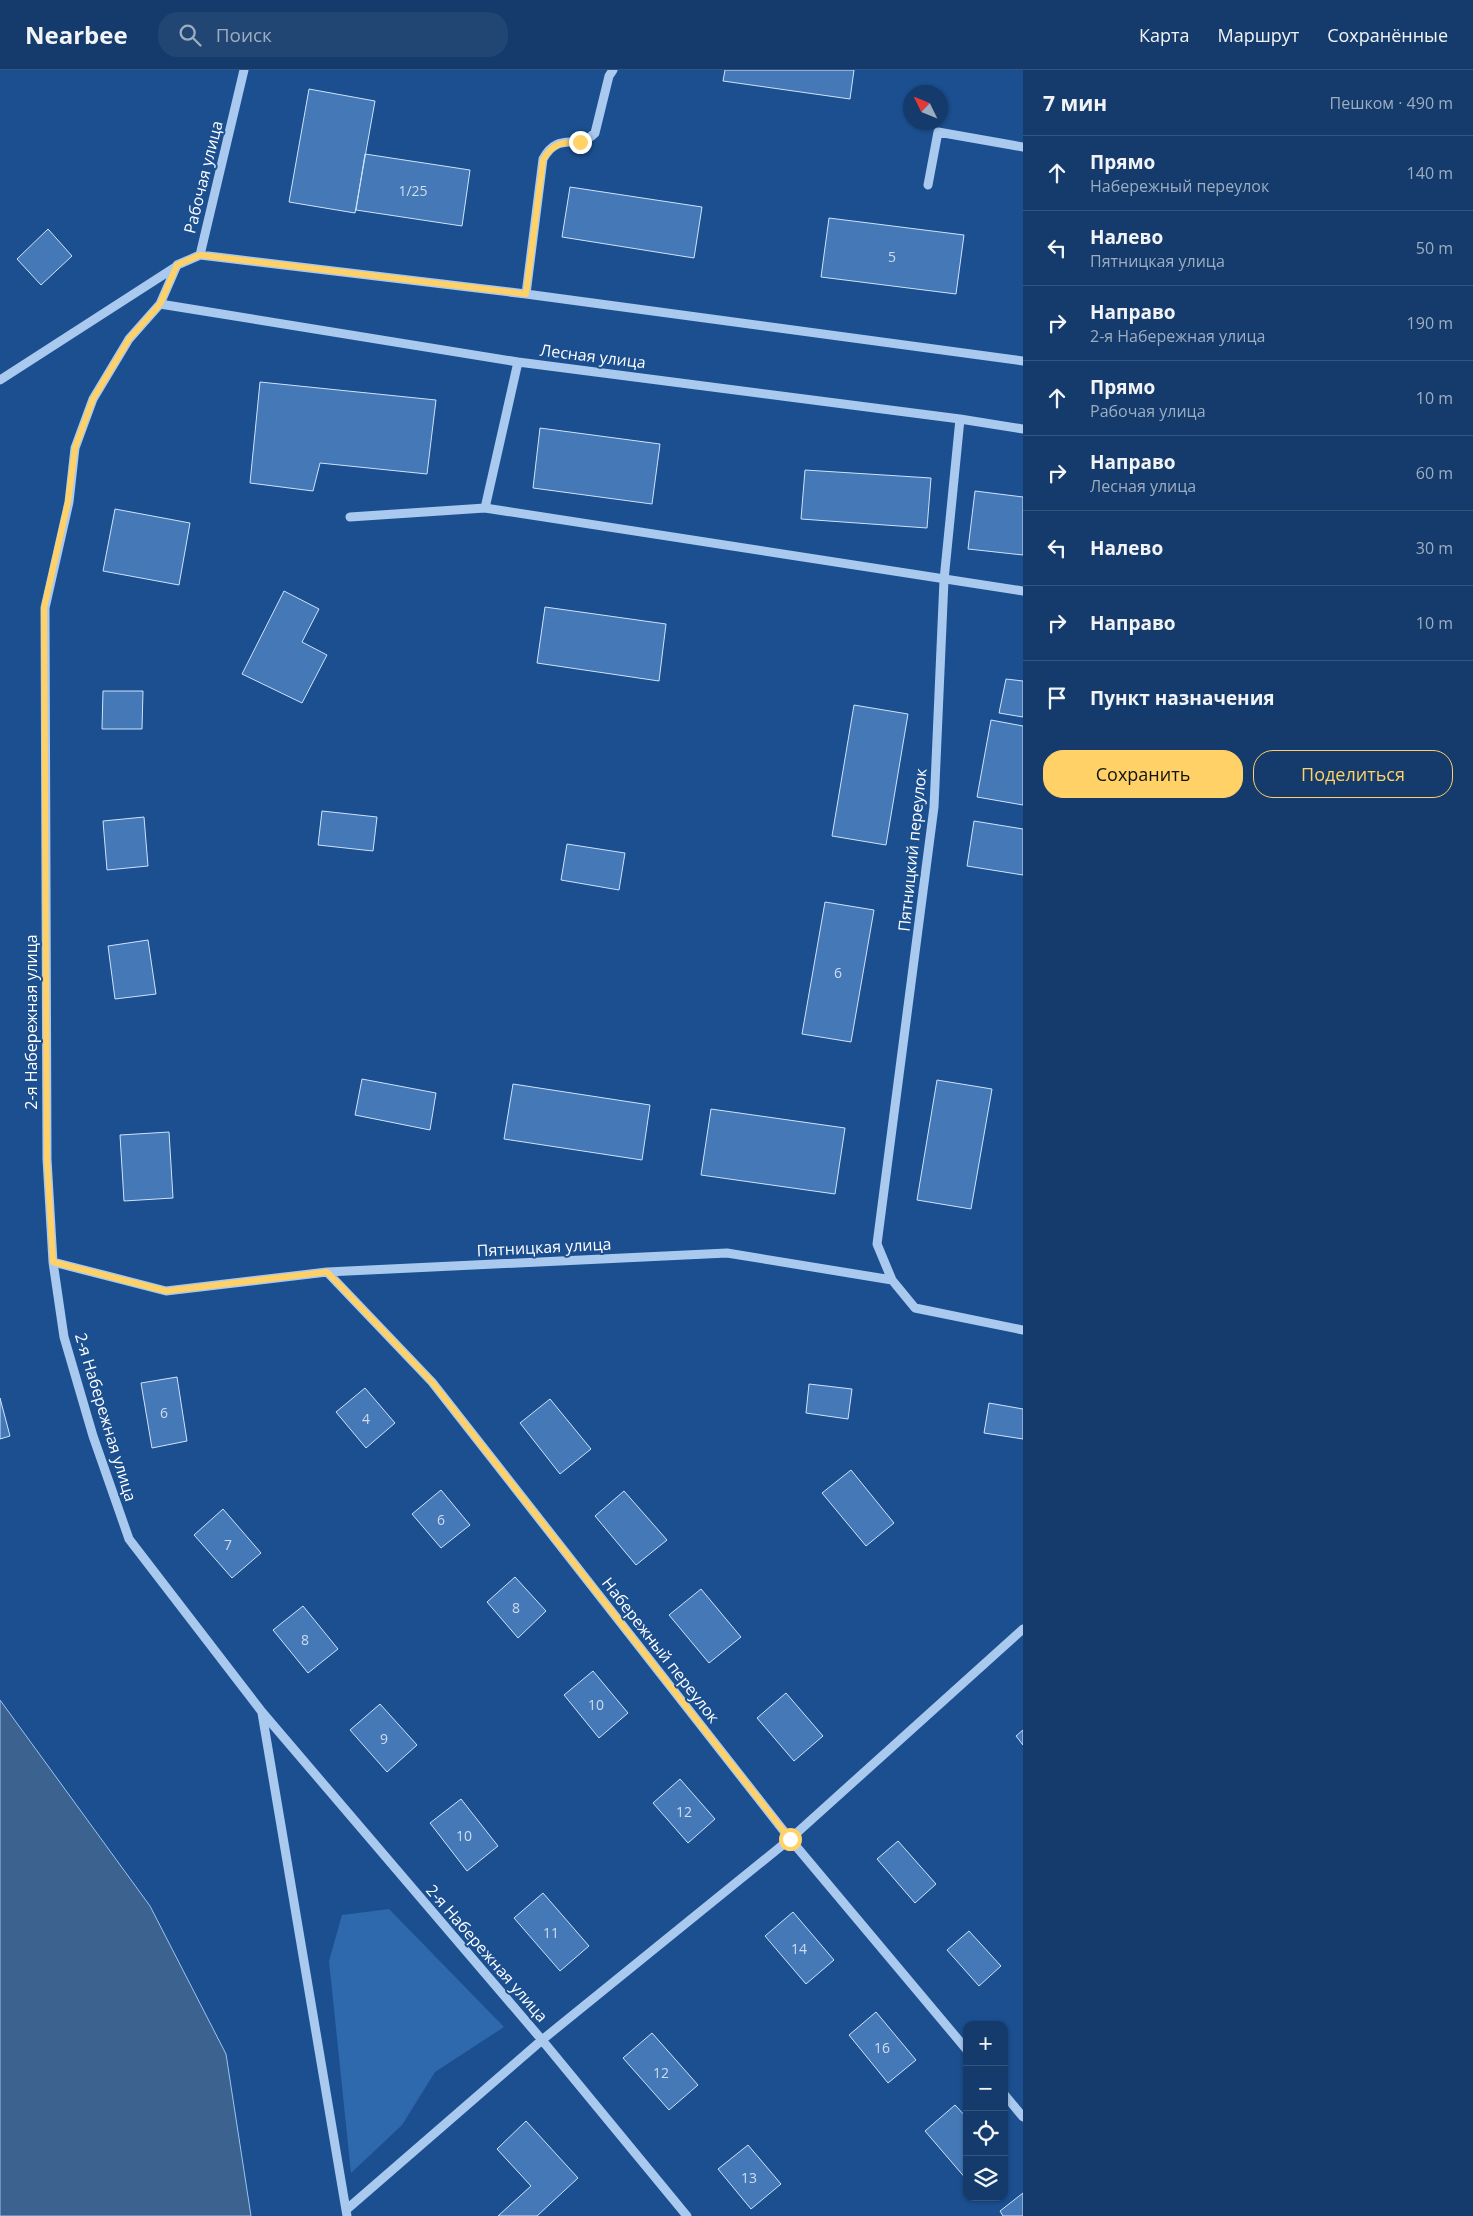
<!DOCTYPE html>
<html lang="ru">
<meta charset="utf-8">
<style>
:root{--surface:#143b6b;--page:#214673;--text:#f1f3f6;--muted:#9dadc1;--line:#33557e;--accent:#ffd166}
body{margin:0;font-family:"Open Sans",sans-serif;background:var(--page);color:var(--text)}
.controls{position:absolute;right:15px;bottom:15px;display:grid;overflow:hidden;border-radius:10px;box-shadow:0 1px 4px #0004}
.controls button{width:45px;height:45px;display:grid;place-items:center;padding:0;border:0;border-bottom:1px solid var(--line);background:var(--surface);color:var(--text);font:25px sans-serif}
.compass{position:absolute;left:903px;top:15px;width:45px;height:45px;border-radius:50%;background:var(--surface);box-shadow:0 1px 4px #0004;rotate:313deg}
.stop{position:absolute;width:15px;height:15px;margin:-11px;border:4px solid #ffd166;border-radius:50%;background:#fff}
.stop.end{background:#ffd166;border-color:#fff;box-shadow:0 1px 5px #0008}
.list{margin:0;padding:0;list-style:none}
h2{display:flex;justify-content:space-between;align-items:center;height:65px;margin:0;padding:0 20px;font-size:21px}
h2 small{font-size:16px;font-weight:400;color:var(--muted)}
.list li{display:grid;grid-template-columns:32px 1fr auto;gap:15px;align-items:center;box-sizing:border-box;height:75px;padding:0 20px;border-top:1px solid var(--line)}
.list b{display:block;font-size:19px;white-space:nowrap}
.list p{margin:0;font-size:16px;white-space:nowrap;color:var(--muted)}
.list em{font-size:16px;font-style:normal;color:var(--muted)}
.actions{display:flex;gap:10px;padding:15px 20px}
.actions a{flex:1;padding:11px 0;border:1px solid var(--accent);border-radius:20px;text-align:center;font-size:18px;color:var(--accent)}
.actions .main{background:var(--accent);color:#111}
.icon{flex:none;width:28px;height:28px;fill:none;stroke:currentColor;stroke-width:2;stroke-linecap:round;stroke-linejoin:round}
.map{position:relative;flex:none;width:1023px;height:2146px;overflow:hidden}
header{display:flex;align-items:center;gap:30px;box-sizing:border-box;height:70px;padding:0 25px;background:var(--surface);border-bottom:1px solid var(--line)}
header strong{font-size:24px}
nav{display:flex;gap:28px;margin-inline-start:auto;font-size:18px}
.search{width:350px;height:45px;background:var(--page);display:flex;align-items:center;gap:12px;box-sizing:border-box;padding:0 18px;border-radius:20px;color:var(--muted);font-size:19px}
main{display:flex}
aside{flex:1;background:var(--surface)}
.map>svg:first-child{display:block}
.green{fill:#2e69ad}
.water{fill:#3c6290;stroke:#9cc4f0}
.building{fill:#4478b7;stroke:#cfe3fa}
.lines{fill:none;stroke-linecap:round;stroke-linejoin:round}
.minor{stroke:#a9c9ee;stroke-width:9}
.route{stroke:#ffd166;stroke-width:6}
.labels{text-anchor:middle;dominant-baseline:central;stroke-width:4;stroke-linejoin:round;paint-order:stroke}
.number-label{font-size:14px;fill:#d0dded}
.street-label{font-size:16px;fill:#fff;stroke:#1b4f8f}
</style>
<header>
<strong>Nearbee</strong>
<div class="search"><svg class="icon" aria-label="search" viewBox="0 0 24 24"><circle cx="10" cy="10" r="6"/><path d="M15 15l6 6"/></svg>Поиск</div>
<nav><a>Карта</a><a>Маршрут</a><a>Сохранённые</a></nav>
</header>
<main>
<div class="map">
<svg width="1023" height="2146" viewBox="0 0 1023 2146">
<rect width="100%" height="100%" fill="#1b4f8f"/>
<!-- green -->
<path class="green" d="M389 1839 504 1957 435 2002 402 2055 351 2103 329 1891 342 1845Z"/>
<!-- water -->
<path class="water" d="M0 1630 150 1836 226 1984 251 2146H0Z"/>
<!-- building -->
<path class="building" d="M725 0H854L850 29 723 11Z
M309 19 375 31 355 143 289 132Z
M365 84 470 100 462 156 356 140Z
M570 117 702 137 694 188 562 167Z
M829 148 964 165 956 224 821 207Z
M48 159 72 186 41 215 17 189Z
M260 312 436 330 427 404 320 393 313 421 250 413Z
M540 358 660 374 652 434 533 418Z
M805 400 931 408 927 458 801 449Z
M975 421 1023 427V485L968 479Z
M115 439 190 453 179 515 103 501Z
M284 521 319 539 302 572 327 585 302 633 242 604Z
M545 537 666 554 659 611 537 593Z
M1006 609 1023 611V647L999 643Z
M103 621H143L142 659H102Z
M854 635 908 644 886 775 832 766Z
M991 650 1023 656V735L977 727Z
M322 741 377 747 373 781 318 775Z
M144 747 148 796 107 800 103 751Z
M974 751 1023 759V805L967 796Z
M567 774 625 783 619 820 561 810Z
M825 832 874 840 851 972 802 964Z
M148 870 156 924 115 929 108 876Z
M362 1009 436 1023 430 1060 355 1045Z
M937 1010 992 1019 971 1139 917 1130Z
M513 1014 650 1035 642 1090 504 1069Z
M711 1039 845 1058 835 1124 701 1105Z
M169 1062 173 1128 124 1131 120 1065Z
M177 1307 187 1371 152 1378 141 1313Z
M809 1314 852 1319 848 1349 806 1343Z
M365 1318 395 1353 366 1378 336 1342Z
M0 1328 10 1366 0 1369Z
M550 1329 591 1379 560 1404 520 1353Z
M989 1333 1023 1339V1369L984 1363Z
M851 1400 894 1453 866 1476 822 1423Z
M441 1420 470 1455 441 1478 412 1444Z
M624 1421 667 1470 636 1495 595 1446Z
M223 1439 261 1483 232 1508 194 1465Z
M515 1507 546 1541 518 1568 487 1532Z
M701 1519 741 1567 709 1593 669 1545Z
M303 1536 338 1579 308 1603 273 1560Z
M593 1601 628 1643 599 1668 564 1625Z
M786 1623 823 1666 794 1691 757 1648Z
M380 1634 417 1675 387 1702 350 1660Z
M1023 1660V1675L1016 1666Z
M680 1709 715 1749 688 1773 653 1733Z
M461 1729 498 1776 467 1801 430 1753Z
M898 1771 936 1814 915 1833 877 1789Z
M543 1823 589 1876 560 1901 514 1848Z
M793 1842 834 1890 806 1914 765 1866Z
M969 1861 1001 1896 979 1916 947 1880Z
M876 1942 916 1990 888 2013 849 1965Z
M652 1963 698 2015 669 2040 623 1988Z
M955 2035 967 2048V2110L925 2061Z
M526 2051 578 2108 537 2146H498L531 2116 497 2079Z
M748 2075 781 2114 751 2139 718 2099Z
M1023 2123V2146H1003L1000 2141Z"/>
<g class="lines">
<!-- minor -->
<path class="minor" d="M928 115 938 62 1023 77
M200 185 177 195 160 234 129 269 93 329 75 378 69 432 45 538 47 1089 53 1192 64 1267 93 1366 129 1469 262 1642 542 1970 687 2146
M200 185 526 224 1023 291
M200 185 244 0
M526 224 543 89C559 60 576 82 595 63L609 6 613 0
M160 234 518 292 960 349 1023 359
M0 310 177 196
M485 438 518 292
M350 447 485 438 1023 521
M53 1192 166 1221 327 1202 727 1183 892 1210 915 1238 1023 1260
M327 1202 432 1312 790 1769 967 1980
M892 1210 877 1174 934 737 944 510 960 349
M262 1643 347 2146
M1004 2024 1023 2047
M346 2140 542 1970 790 1769 1023 1559"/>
</g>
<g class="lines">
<!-- route -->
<path class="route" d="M580 72C563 72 552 73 543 90L526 224 200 185 177 195 160 234 129 269 93 329 75 378 68 432 44 538 47 1089 53 1192 166 1221 327 1202 432 1312 790 1769"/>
</g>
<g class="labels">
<!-- number labels -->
<g class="number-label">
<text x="413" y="120">1/25</text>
<text x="892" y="186">5</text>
<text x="838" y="902">6</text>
<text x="164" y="1342">6</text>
<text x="366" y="1348">4</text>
<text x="441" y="1449">6</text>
<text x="228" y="1474">7</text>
<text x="516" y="1537">8</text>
<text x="305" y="1569">8</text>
<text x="596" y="1634">10</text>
<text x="384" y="1668">9</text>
<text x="684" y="1741">12</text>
<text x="464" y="1765">10</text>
<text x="551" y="1862">11</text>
<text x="799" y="1878">14</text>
<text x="882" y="1977">16</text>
<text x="661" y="2002">12</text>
<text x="749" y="2107">13</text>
</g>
<!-- street labels -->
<g class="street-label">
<text transform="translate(203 107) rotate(-76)">Рабочая улица</text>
<text transform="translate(593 286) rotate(7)">Лесная улица</text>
<text transform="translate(912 780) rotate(-84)">Пятницкий переулок</text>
<text transform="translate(31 952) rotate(-90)">2-я Набережная улица</text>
<text transform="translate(544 1177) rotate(-3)">Пятницкая улица</text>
<text transform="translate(106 1347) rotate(73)">2-я Набережная улица</text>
<text transform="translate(661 1580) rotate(52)">Набережный переулок</text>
<text transform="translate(487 1883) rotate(49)">2-я Набережная улица</text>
</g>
</g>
</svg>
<div class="controls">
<button>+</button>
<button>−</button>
<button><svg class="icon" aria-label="locate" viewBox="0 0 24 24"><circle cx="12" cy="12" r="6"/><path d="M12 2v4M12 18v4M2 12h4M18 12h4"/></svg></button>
<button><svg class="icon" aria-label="layers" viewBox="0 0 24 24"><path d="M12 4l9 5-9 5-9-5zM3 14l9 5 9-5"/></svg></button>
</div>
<svg class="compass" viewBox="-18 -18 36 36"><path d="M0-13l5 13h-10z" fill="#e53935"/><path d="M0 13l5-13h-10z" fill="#9dadc1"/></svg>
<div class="stop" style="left:790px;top:1769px"></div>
<div class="stop end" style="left:580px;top:72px"></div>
</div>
<aside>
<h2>7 мин<small>Пешком · 490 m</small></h2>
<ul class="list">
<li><svg class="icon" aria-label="ahead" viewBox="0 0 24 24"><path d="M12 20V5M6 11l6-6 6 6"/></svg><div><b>Прямо</b><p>Набережный переулок</p></div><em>140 m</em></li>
<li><svg class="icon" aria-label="left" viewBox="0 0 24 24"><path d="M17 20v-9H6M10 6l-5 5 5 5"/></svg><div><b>Налево</b><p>Пятницкая улица</p></div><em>50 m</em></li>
<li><svg class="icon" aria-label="right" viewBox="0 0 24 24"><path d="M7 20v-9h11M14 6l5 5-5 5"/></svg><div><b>Направо</b><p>2-я Набережная улица</p></div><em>190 m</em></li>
<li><svg class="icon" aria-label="ahead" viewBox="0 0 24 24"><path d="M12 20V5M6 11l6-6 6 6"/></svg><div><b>Прямо</b><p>Рабочая улица</p></div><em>10 m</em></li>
<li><svg class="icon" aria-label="right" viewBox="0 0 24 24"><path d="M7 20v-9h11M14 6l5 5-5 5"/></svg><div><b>Направо</b><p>Лесная улица</p></div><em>60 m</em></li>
<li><svg class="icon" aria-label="left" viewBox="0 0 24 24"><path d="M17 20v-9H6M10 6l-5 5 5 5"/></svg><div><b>Налево</b></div><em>30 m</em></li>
<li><svg class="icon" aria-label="right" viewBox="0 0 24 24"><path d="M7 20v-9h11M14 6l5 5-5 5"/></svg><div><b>Направо</b></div><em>10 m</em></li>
<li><svg class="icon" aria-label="arrive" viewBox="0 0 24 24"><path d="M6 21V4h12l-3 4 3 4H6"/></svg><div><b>Пункт назначения</b></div></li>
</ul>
<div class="actions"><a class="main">Сохранить</a><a>Поделиться</a></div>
</aside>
</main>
